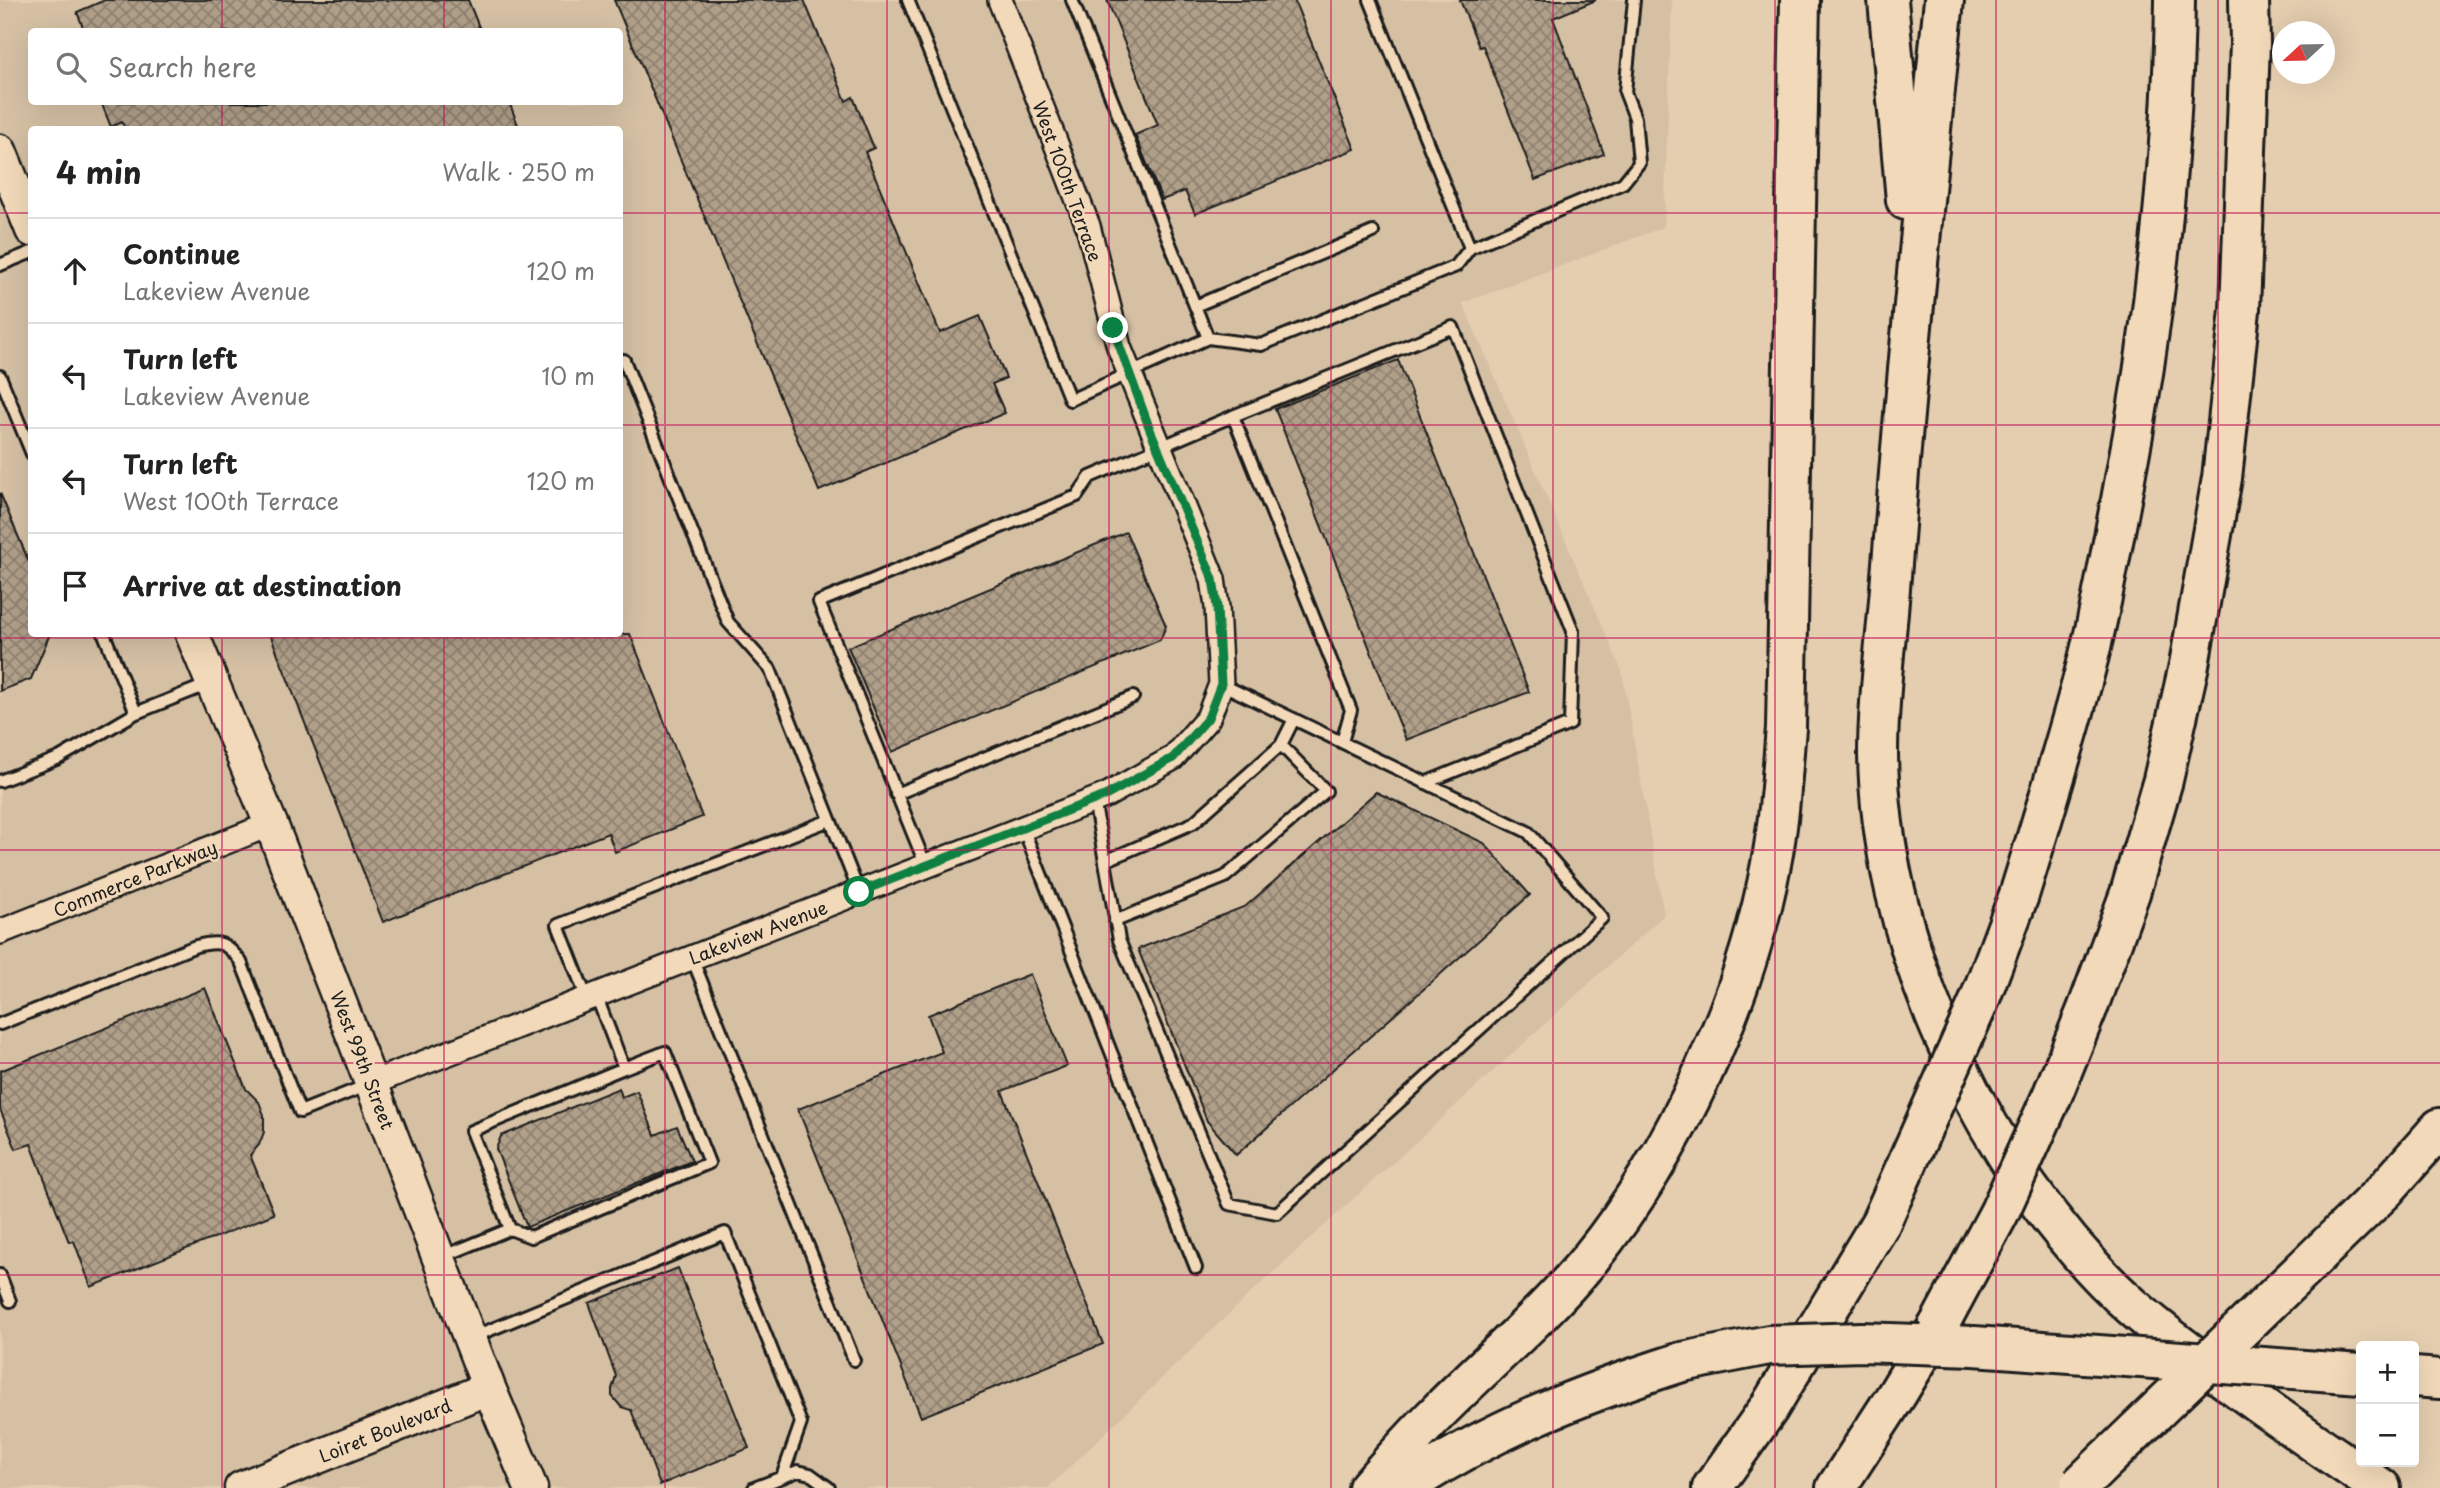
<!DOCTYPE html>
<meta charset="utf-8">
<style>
:root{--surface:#fff;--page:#f6f6f6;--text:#222;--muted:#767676;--line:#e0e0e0}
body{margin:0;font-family:"Playpen Sans",sans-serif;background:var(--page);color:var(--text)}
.controls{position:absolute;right:21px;bottom:21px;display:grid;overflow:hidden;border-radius:7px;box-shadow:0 7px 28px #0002}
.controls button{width:63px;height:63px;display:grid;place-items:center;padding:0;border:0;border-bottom:2px solid var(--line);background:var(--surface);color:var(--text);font:35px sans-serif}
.compass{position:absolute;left:2272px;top:21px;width:63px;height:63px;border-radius:50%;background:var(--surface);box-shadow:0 7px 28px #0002;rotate:248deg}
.stop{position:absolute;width:21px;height:21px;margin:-16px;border:5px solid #0b8043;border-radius:50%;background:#fff}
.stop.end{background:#0b8043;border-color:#fff;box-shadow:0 2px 7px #0008}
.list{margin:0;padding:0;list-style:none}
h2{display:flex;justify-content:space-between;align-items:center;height:91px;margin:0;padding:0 28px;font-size:30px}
h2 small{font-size:23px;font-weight:400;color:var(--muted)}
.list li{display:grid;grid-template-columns:46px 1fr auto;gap:21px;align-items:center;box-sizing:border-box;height:105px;padding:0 28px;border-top:2px solid var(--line)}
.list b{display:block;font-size:26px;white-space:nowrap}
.list p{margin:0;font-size:23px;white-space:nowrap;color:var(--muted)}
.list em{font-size:23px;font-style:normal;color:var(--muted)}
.icon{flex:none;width:38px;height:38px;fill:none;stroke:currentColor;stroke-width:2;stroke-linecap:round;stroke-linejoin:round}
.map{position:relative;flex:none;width:2440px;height:1488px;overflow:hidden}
.search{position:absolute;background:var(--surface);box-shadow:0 7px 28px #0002;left:28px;top:28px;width:595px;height:77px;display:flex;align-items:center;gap:18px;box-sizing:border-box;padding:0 24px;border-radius:7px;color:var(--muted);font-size:26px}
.panel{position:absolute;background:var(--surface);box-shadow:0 7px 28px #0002;left:28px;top:126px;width:595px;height:511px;border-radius:7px}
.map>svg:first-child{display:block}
.built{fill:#d5c0a4;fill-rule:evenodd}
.building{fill:url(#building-cross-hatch);stroke:#1c1c1c;stroke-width:2}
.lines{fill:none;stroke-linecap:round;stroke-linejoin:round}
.lane-casing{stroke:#1c1c1c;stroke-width:16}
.street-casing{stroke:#1c1c1c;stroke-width:28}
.secondary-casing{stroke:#1c1c1c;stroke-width:37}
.highway-casing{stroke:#1c1c1c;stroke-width:44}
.lane{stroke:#f2d9b9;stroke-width:10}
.street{stroke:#f2d9b9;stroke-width:23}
.secondary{stroke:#f2d9b9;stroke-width:32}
.highway{stroke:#f2d9b9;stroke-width:38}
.highway-bridge-casing{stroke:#1c1c1c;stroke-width:44;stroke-linecap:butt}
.highway-bridge{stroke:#f2d9b9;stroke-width:38}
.route{stroke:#0b8043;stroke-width:9}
.grid{fill:none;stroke:#c2185b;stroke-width:2;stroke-opacity:0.55}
.labels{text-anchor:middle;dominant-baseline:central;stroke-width:5;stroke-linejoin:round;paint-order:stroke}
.street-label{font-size:18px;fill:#1c1c1c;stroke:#f2d9b9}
</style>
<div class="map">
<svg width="2440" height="1488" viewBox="0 0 2440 1488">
<defs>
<pattern id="building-cross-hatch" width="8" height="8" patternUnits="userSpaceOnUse" patternTransform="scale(1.75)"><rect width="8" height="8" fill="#b09f89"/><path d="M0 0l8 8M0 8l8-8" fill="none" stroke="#8e816f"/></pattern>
</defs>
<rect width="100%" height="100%" fill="#e5ceb0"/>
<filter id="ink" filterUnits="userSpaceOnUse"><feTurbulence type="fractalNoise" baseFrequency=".0143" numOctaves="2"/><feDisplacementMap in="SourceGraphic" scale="14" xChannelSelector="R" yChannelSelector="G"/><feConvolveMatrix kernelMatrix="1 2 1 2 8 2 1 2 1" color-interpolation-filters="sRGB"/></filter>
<g filter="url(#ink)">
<!-- built -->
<path class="built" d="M0 0H1672L1664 227 1463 303 1622 671 1664 915 1255 1289 1048 1488H0ZM32 32H620V102H32ZM32 130H620V634H32Z"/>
<!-- building -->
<path class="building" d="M105 0H468L481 32H85L77 12Z
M614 0H804L846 101 853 97 874 148 865 152 940 333 980 316 1006 378 992 384 1005 413 819 491Z
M1107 0H1294L1355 149 1195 214 1185 191 1162 200 1135 135 1158 125Z
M1460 0H1596L1553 18 1604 154 1535 180 1483 46 1479 47Z
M101 102H509L520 130H125L122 122 111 127Z
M1398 360 1529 692 1406 740 1275 409Z
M0 493 32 569V634H50L31 679 0 691Z
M1126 532 1166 626 1160 640 892 752 848 647Z
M270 634H630L702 817 615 852 608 833 383 922Z
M1376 792 1484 843 1530 895 1236 1155 1207 1121 1138 949 1246 906Z
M1030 974 1067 1066 1002 1091 1103 1344 921 1417 798 1109 942 1052 928 1015Z
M205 988 246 1089 259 1102 264 1115V1132L259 1145 250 1155 274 1214 91 1287 74 1241 69 1242 31 1144 16 1149 0 1109V1071Z
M619 1088 622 1097 637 1091 655 1135 677 1126 692 1161 527 1227 496 1149 501 1136Z
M678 1268 749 1448 660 1485 631 1410 621 1407 612 1396V1389L616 1376 589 1303Z"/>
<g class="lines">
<defs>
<path id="lane" d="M908 0 1070 400 1208 338 1072 0
M1470 248 1623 183 1639 163 1635 118 1625 92 1634 0
M0 265 32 252
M1195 306 1373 232
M1208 338 1261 345 1456 266 1470 248 1370 0
M624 360 728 622 770 669 859 892
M0 376 32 454
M1233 416 1453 327 1573 631 1570 724 1425 783
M104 634 136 713 209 684
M0 781 59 758 136 713
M896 794 1133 697
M1094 800 1119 940 1229 1204 1277 1213 1602 918 1528 832 1221 684
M1023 828 1196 1268
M1105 861 1193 823 1281 745
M926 866 819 602 1077 496 1090 477 1233 416 1351 710 1342 742
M1115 921 1225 877 1326 791 1281 745 1294 719
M692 958 854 1360
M587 999 558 925 830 820
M0 1024 196 946C220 940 226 942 241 962L300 1112 370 1084
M510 1229 531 1237 709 1163 665 1052 624 1068
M442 1257 510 1229 471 1131 624 1068 596 995
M0 1275 10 1301
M473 1337 725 1233 801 1423 782 1477
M754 1488 798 1471 810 1474 829 1488"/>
<path id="street" d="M0 932 271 824
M372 1083 1107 795 1173 758 1208 718 1221 684 1217 607 1213 579 1119 347 1088 226 1000 0"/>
<path id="secondary" d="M0 151 32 230
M192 634 271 824 489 1388 531 1488
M241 1488 489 1388"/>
<path id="highway" d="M1888 0 1906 200
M1944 0C1928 158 1912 315 1899 473 1895 527 1891 580 1886 634 1882 673 1878 713 1878 753 1880 933 1970 1135 2092 1267 2130 1309 2175 1342 2221 1376 2274 1415 2327 1452 2381 1488
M2019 895C2042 821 2065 746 2085 671 2100 615 2110 557 2121 500 2153 335 2173 168 2175 0
M2088 1007 2130 893 2163 780 2189 665 2222 478 2240 310 2250 43 2249 0
M2385 1190 2440 1128
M2414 1377 2440 1379
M1368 1488C1390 1463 1412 1438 1436 1414 1487 1362 1543 1316 1589 1260 1675 1154 1746 999 1771 864 1780 819 1782 773 1786 728L1800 0
M1403 1488C1489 1430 1584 1393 1682 1362
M1712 1488 1769 1408 1881 1222
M1836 1488 1897 1394 1940 1323"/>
</defs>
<!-- lane casing -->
<use href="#lane" class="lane-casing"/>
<!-- street casing -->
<use href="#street" class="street-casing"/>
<!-- secondary casing -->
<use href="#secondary" class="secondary-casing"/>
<!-- highway casing -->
<use href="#highway" class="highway-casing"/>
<!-- lane -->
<use href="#lane" class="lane"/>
<!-- street -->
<use href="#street" class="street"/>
<!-- secondary -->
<use href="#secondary" class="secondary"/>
<!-- highway -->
<use href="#highway" class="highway"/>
<defs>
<path id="highway-bridge" d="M1881 1222 1978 1004 2019 895
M1940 1323 1999 1213 2052 1096 2088 1007
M1682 1362 1769 1345 1861 1342 1974 1346 2361 1374
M2080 1485 2385 1190"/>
</defs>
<!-- highway-bridge casing -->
<use href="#highway-bridge" class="highway-bridge-casing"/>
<!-- highway-bridge -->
<use href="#highway-bridge" class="highway-bridge"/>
</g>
</g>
<g class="lines" filter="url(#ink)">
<!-- route -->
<path class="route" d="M859 892 1107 795 1173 758 1208 718 1221 684 1217 607 1213 579 1149 427 1113 328"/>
</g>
<!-- grid -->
<path class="grid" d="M222 0V32M444 0V32M665 0V1488M887 0V1488M1109 0V1488M1331 0V1488M1553 0V1488M1775 0V1488M1996 0V1488M2218 0V1488M222 102V130M444 102V130M0 213H32M620 213H2440M0 425H32M620 425H2440M222 634V1488M444 634V1488M0 638H2440M0 850H2440M0 1063H2440M0 1275H2440"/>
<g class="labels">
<!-- street labels -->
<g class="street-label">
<text transform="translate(1068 181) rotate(70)">West 100th Terrace</text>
<text transform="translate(135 878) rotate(-22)">Commerce Parkway</text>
<text transform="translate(758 932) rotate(-21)">Lakeview Avenue</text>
<text transform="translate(363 1060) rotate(69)">West 99th Street</text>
<text transform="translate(385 1430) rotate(-22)">Loiret Boulevard</text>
</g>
</g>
</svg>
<div class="controls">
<button>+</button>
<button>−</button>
</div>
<svg class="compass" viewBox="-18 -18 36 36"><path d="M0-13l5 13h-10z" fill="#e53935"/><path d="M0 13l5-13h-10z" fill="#767676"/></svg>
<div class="stop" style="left:859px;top:892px"></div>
<div class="stop end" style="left:1113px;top:328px"></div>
<div class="search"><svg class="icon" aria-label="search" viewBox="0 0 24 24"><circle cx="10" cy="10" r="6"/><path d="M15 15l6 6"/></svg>Search here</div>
<section class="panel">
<h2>4 min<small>Walk · 250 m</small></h2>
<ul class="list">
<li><svg class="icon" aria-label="ahead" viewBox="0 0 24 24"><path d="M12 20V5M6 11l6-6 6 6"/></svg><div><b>Continue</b><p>Lakeview Avenue</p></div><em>120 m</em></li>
<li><svg class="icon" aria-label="left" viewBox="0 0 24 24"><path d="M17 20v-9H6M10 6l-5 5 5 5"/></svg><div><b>Turn left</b><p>Lakeview Avenue</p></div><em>10 m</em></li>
<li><svg class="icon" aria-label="left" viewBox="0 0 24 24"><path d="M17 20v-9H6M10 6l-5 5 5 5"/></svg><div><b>Turn left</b><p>West 100th Terrace</p></div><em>120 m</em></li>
<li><svg class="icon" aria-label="arrive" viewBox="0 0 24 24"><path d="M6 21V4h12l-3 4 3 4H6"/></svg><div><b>Arrive at destination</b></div></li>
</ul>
</section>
</div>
